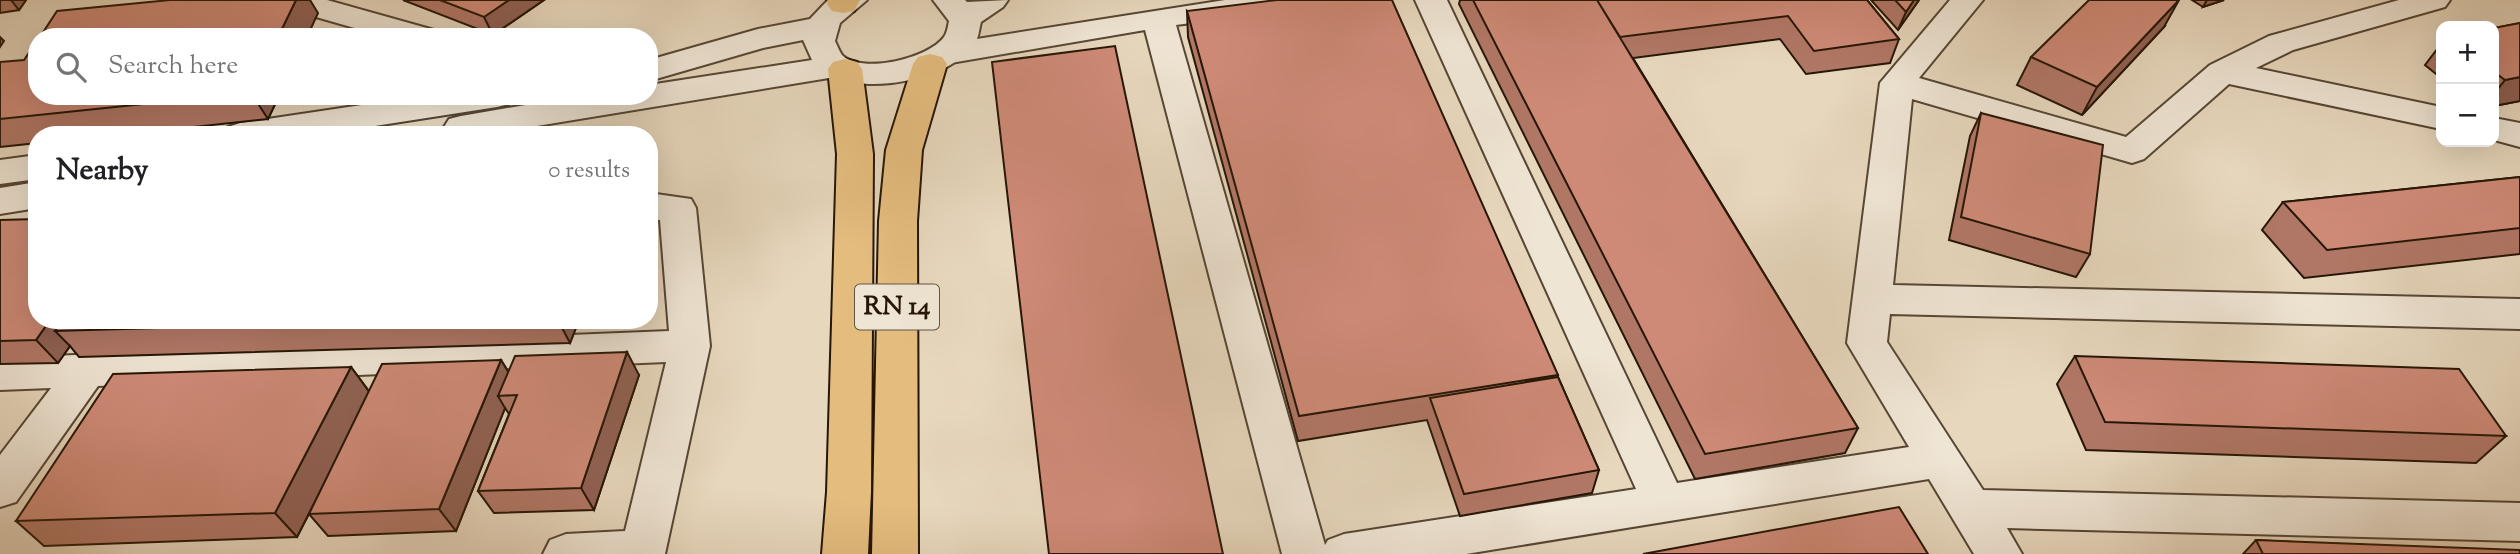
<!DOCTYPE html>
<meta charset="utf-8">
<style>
:root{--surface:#fff;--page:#f6f6f6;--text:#202124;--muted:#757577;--line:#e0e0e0}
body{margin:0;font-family:"Sorts Mill Goudy",serif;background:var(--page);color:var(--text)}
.controls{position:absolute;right:21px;top:21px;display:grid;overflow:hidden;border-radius:14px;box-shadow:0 7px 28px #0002}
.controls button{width:63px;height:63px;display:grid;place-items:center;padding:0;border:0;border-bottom:2px solid var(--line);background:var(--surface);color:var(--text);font:35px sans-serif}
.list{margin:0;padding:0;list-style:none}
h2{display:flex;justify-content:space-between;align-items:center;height:91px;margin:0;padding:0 28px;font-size:30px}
h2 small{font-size:23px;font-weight:400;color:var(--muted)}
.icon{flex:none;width:38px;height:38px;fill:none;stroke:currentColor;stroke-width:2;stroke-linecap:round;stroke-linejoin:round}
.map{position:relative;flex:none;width:2520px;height:554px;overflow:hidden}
.search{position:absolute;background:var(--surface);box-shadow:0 7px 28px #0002;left:28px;top:28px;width:630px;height:77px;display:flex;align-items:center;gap:18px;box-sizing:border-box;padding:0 24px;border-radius:28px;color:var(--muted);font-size:26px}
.panel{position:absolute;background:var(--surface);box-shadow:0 7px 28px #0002;left:28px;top:126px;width:630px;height:203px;border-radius:28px}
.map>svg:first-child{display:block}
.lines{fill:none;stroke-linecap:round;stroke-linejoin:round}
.minor-casing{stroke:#564634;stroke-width:4}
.tertiary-casing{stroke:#564634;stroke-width:4}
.primary-casing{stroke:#261606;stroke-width:4}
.trunk-casing{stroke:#261606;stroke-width:4}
.minor{fill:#efe5d4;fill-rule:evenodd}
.tertiary{fill:#efe5d4;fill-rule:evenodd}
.primary{fill:#e4bc7e;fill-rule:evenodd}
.trunk{fill:#e4bc7e;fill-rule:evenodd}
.wall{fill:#b17766;stroke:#261606;stroke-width:2}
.shaded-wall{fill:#906153;stroke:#261606;stroke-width:2}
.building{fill:#ce8a77;stroke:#261606;stroke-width:2}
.labels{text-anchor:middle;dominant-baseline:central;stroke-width:5;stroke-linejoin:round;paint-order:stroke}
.shield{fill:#efe5d4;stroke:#625444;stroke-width:2}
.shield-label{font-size:26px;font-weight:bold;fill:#261606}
</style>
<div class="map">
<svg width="2520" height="554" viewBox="0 0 2520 554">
<rect width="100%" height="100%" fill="#e7d7bd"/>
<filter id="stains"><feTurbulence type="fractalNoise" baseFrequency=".00286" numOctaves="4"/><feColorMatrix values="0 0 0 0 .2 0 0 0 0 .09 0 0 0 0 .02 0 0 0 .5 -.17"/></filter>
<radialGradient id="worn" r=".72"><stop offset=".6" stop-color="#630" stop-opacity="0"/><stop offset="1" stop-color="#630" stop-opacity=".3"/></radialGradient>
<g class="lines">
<defs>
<path id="minor" d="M276 0H327L434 30 439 37H386L281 7Z
M1225 0H1316L1311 7 1300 9 1176 25 1325 545 1328 540 1344 534 1636 489 1415 0H1447L1677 483 1909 447 1847 343 1880 83 1950 0H1983L1919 78 2126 137 2210 65 2269 36 2399 0H2450L2445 7 2293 50 2256 68 2441 107V129L2229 84 2144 159 2132 163 1912 99 1893 285 2520 299V329L1890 314 1887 342 1983 490 2520 503V541L2007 528 2022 554H1974L1929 479 1466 554H1282L1145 30 945 64 933 61 929 54 933 47 945 44Z
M2494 118 2520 123V147L2494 140Z
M649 193 691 199 696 208 710 346 665 554H543L550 540 566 534 625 531 666 362 98 386 16 502 0 507V455L51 388 0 390V358L669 331 660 220 649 219Z"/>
<path id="tertiary" d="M828 0H867L840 23 835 41C837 45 840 53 843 56 864 74 929 58 944 37 947 33 948 26 949 21L933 0H965L967 2 1008 0 1003 7 981 22C979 29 979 37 975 43 952 79 872 94 835 77L482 135H449L444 127 449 119 461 116 578 96H649V85L812 60 803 40 763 48 649 81V60L758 29 810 19Z
M422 96H514L509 104 497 107 317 135H223L228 127 240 123Z
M37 155V179L0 184V160Z
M37 182V208L0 214V188Z"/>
<path id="primary" d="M828 0H860L854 11 843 13 832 11 827 4Z"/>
<path id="trunk" d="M930 54 942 57 947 64 922 150 917 221 918 554H872L879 221 886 150 913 64 918 57Z
M845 59 857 62 862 69 873 154 871 492 868 554H822L827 492 837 154 828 69 833 62Z"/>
</defs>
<!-- minor casing -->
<use href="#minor" class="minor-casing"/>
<!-- tertiary casing -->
<use href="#tertiary" class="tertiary-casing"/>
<!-- primary casing -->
<use href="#primary" class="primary-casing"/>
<!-- trunk casing -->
<use href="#trunk" class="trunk-casing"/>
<!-- minor -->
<use href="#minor" class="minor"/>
<!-- tertiary -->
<use href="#tertiary" class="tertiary"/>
<!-- primary -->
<use href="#primary" class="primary"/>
<!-- trunk -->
<use href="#trunk" class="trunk"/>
</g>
<!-- wall -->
<path class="wall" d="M0 0H26L19 10 0 13Z
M403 0H544L493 35Z
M1460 0H1867L1899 39 1890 63 1806 74 1780 39 1633 58 1858 428 1845 453 1695 479 1459 4Z
M1871 0H1919L1898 30Z
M2192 0H2224L2203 7Z
M1187 11 1558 375V377L1599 470 1592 493 1460 516 1427 420 1298 441 1188 37Z
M2520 23V101L2494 106V28Z
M2164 27 2082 115 2017 85 2031 57Z
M2441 44V78L2425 65Z
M0 62 37 96H279L268 119 120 135H37V143L0 147Z
M1981 113 2090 254 2076 277 1949 240 1970 136Z
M2520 177V254L2304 278 2262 230 2283 202Z
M0 220 37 320H579L570 343 79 357 70 346 58 363 0 364Z
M2075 356 2506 436 2476 463 2086 450 2057 384Z
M501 360 508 371 639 375 594 510 494 513 478 491 509 414 505 408 456 531 328 536 309 514 297 537 44 546 16 521 351 367 369 391Z
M2256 540 2520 554H2243Z"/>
<!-- shaded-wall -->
<path class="shaded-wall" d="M11 0H26L19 10Z
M296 0H310L318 13 307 37H278Z
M509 0H544L493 35 484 17Z
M1914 0H1919L1898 30 1906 12Z
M2179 0 2164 27 2082 115 2097 87Z
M2207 0H2224L2203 7Z
M0 37 4 41 0 47Z
M2520 77V101L2494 106V94L2505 80Z
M253 96H279L268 119Z
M50 320H88L55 331 70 346 58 363 36 340Z
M558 320H579L570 343Z
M627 352 639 375 594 510 581 488Z
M501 360 515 383 498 396 505 408 456 531 439 509Z
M351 367 370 393 297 537 275 513Z"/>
<!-- building -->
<path class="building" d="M170 0H296L278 37H40L57 11Z
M440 0H509L484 17Z
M1277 0H1392L1558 375 1299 416 1187 11Z
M1473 0H1597L1858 428 1705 454Z
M1597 0H1867L1899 39 1814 51 1788 16 1620 37Z
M1895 0H1914L1906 12Z
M2089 0H2179L2097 87 2031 57Z
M2520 23V77L2505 80 2494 72V28Z
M37 41V96H220L0 119V62L24 60Z
M1115 46 1223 554H1049L992 62Z
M1981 113 2103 145 2090 254 1961 217Z
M2520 177V228L2327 250 2283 202Z
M37 219V320H50L36 340 0 341V220Z
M62 320H432L55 331Z
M627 352 581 488 478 491 517 395 498 396 515 356Z
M2075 356 2459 369 2506 436 2105 422Z
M501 360 439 509 309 514 382 364Z
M351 367 275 513 16 521 113 374Z
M1558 377 1599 470 1464 494 1430 398Z
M1899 507 1928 554H1643Z
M2256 540 2520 550V554H2263Z"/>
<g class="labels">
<!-- shield labels -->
<rect class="shield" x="855" y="284.5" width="84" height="45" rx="5"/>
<g class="shield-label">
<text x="897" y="307">RN 14</text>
</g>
</g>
<rect width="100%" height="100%" filter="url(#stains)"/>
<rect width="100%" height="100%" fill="url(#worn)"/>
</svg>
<div class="controls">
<button>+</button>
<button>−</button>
</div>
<div class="search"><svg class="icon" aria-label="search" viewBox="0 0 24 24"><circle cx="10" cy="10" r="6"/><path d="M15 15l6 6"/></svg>Search here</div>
<section class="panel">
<h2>Nearby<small>0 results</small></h2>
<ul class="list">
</ul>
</section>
</div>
